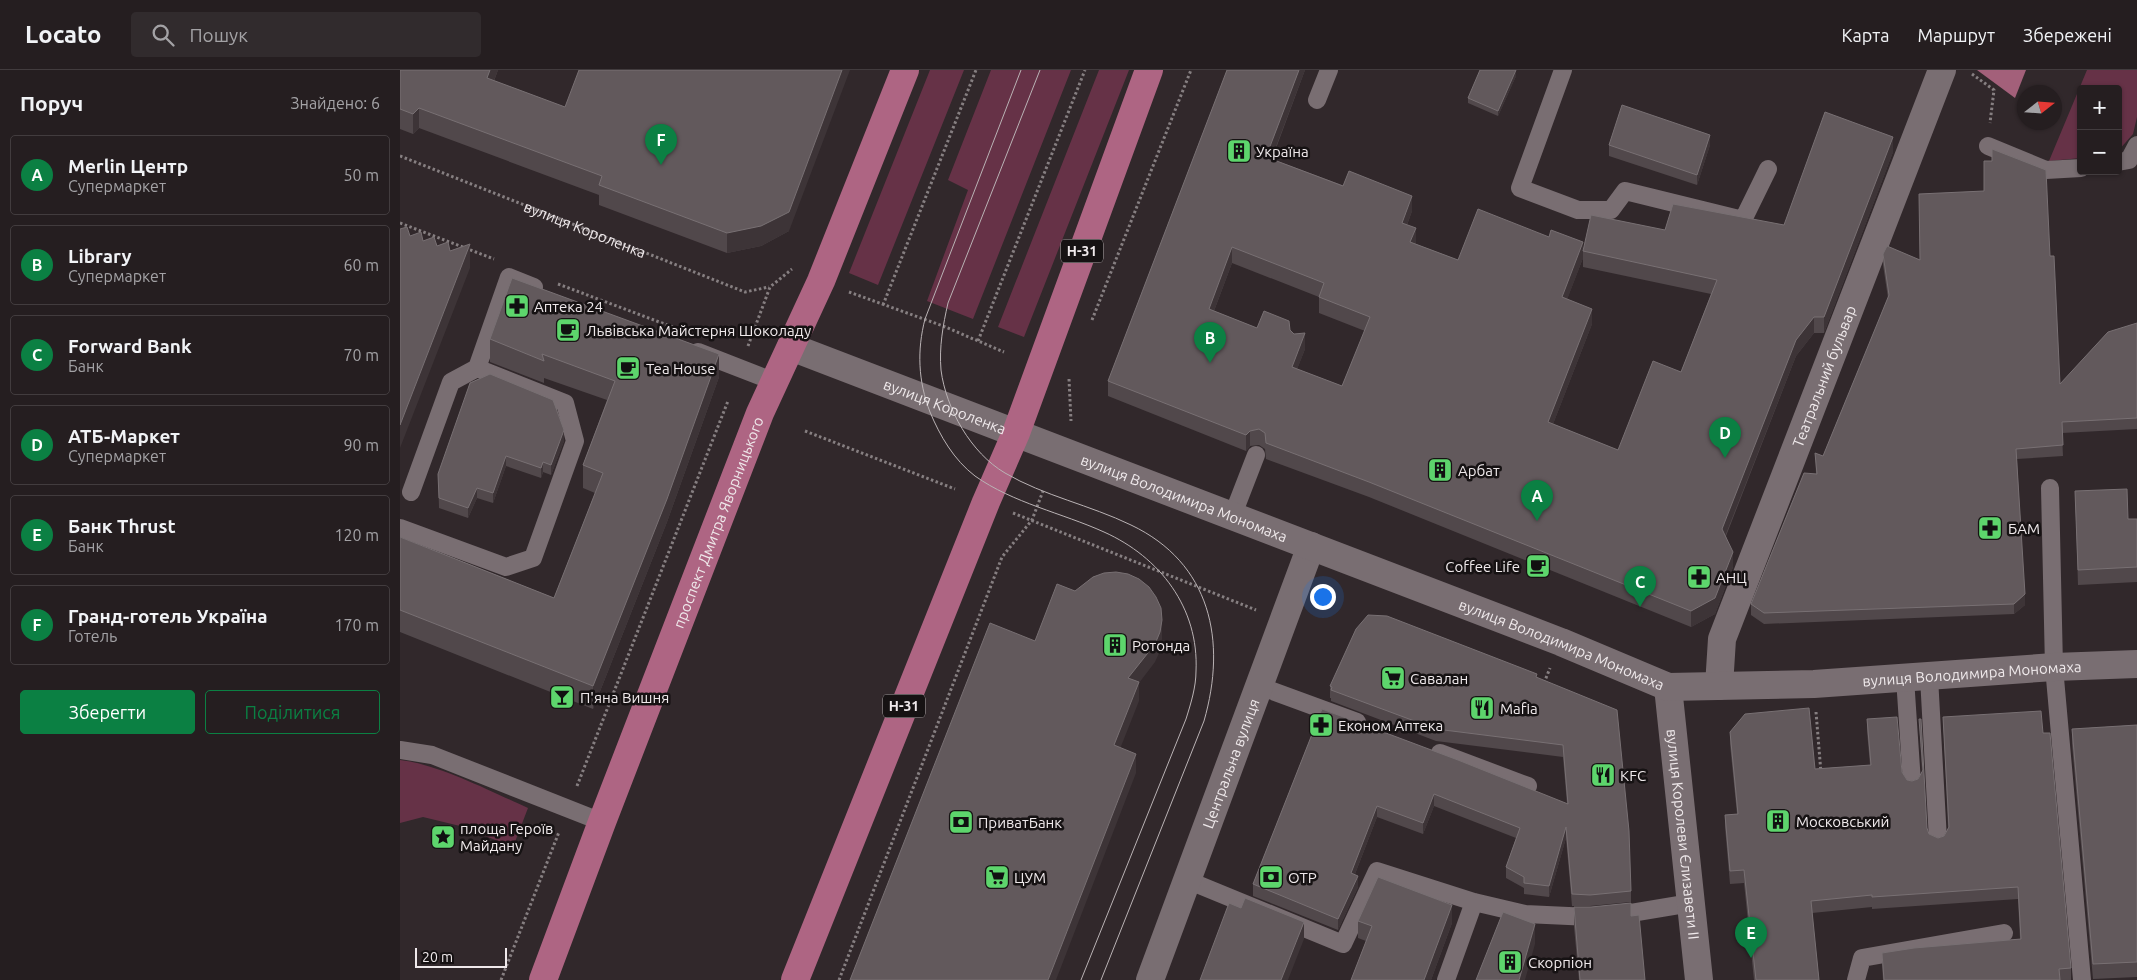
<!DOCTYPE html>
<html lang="uk">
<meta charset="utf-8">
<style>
:root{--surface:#251e20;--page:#312b2d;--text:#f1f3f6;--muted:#a3a2a5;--line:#423c3e;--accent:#0b8043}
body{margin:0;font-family:Ubuntu,sans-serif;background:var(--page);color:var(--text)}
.controls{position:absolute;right:15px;top:15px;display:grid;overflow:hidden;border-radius:5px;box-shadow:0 1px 4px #0004}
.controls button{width:45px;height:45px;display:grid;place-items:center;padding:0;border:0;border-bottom:1px solid var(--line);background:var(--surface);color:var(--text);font:25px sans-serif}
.compass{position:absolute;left:1617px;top:15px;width:45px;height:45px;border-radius:50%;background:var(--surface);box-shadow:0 1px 4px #0004;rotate:73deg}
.scale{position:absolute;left:15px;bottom:12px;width:92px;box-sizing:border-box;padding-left:5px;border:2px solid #efe9eb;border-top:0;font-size:14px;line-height:18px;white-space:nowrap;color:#efe9eb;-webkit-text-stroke:4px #161213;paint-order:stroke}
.you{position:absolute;left:922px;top:526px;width:18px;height:18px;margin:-12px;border:4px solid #fff;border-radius:50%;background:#1a73e8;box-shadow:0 0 0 8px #1a73e833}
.badge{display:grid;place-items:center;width:32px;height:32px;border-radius:50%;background:var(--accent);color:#fff;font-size:16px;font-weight:700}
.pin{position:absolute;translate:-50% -41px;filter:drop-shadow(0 1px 2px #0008)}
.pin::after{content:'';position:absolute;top:26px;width:18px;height:15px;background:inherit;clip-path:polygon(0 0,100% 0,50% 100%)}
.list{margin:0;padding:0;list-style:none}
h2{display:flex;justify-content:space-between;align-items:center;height:65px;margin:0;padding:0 20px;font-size:21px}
h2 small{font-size:16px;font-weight:400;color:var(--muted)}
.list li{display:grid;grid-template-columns:32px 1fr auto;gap:15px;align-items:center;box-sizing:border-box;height:80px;margin:0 10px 10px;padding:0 10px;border:1px solid var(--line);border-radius:5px}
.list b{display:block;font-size:19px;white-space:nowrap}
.list p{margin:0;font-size:16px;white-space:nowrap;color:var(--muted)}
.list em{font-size:16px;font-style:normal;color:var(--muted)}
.actions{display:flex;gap:10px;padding:15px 20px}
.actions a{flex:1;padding:11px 0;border:1px solid var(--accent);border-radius:5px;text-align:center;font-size:18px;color:var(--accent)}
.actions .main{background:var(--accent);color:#fff}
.icon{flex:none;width:28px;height:28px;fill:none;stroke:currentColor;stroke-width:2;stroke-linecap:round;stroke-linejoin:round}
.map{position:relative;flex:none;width:1737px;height:910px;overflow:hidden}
header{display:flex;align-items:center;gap:30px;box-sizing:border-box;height:70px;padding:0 25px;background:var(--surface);border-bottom:1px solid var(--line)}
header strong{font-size:24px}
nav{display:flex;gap:28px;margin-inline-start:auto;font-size:18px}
.search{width:350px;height:45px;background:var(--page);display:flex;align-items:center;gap:12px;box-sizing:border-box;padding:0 18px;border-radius:5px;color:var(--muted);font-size:19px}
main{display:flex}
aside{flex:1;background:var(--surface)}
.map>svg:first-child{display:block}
.green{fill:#663247}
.water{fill:#a3607a}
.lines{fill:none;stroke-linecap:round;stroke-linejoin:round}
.path{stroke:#867f81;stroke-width:3;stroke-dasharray:2.5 2.5;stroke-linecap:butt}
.lane{stroke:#796e72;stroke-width:18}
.street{stroke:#796e72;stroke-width:28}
.secondary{stroke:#796e72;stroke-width:28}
.primary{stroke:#ae6583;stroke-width:28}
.tram{stroke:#bab3b5;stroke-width:1}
.wall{fill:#51484b;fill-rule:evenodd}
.shaded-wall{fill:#3d3437}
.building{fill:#62595c;stroke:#787073;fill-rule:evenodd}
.labels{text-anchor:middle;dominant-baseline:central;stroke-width:5;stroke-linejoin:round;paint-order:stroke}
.shield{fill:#161213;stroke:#aea8aa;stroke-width:1}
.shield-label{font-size:14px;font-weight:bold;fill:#efe9eb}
.poi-label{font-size:15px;fill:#efe9eb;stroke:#161213;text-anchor:start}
.street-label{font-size:15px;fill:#efe9eb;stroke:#161213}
</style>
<header>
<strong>Locato</strong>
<div class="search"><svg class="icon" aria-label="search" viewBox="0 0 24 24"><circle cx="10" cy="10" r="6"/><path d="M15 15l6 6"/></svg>Пошук</div>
<nav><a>Карта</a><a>Маршрут</a><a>Збережені</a></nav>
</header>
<main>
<aside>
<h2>Поруч<small>Знайдено: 6</small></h2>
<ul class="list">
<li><span class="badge">A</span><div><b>Merlin Центр</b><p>Супермаркет</p></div><em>50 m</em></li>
<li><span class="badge">B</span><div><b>Library</b><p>Супермаркет</p></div><em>60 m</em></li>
<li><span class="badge">C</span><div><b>Forward Bank</b><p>Банк</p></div><em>70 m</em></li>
<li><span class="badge">D</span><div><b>АТБ-Маркет</b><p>Супермаркет</p></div><em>90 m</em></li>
<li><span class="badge">E</span><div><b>Банк Thrust</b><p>Банк</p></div><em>120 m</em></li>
<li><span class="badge">F</span><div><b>Гранд-готель Україна</b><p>Готель</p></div><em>170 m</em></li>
</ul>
<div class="actions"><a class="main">Зберегти</a><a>Поділитися</a></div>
</aside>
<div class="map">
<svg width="1737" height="910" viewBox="0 0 1737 910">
<rect width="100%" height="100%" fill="#31282b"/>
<!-- green -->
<path class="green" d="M530 0H564L478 215 449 203Z
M591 0H671L573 249 527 231 568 120 548 110Z
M699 0H729L624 267 598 257Z
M1687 0H1737V47L1733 64 1718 81V19H1681V88L1649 91Z
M0 690C38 694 92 722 128 738L113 777 60 756 23 747 0 753Z"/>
<!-- water -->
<path class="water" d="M1577 0H1626L1615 28Z"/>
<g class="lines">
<!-- path -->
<g class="path">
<path d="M1572 4 1594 20 1590 53"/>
<path id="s1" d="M0 86 345 222 369 217"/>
<path d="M0 153 94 189"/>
<path d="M158 214 286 262"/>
<path d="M449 222 543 256 604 282"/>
<path d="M483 235 576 0"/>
<path d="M692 250 791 0"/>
<path d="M578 271 685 0"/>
<path d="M348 276 370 217 392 199"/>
<path d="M669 309 671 351"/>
<path d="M405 361 555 419"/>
<path d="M613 443 856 540"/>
<path d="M1144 613 1150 598"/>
<path d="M1416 642 1421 703"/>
<path d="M177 716 328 331"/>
<path d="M101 910 159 762"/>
<path d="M439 910 602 487 632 450 643 421"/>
</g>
<!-- lane -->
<path class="lane" d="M1163 0 1120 118 1178 140H1211L1225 121 1343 150 1368 99
M917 30 929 0
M1588 76 1646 100 1681 98
M1718 92 1729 90 1737 75
M298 282 375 312
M1650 418 1654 597 1682 910
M11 422 51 312 77 298 109 207 134 217
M832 447 856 385
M0 458 106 497 133 488 175 371 165 333 77 298
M1529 607 1538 770
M1505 608 1512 713
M859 616 957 652
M0 680 32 685 202 752
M1040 683 1128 716
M787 810 943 874 977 801 1074 832 1125 844 1190 847 1225 844 1291 833
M1046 910 1074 832
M1456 910 1462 888 1604 863"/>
<!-- street -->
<g class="street">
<path id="s2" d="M1319 616 1322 569 1542 0"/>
<path id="s3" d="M1268 617 1299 910"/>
<path id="s4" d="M750 910 911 476"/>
</g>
<!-- secondary -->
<path class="secondary" id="s5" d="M391 277 1161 572 1268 617 1414 614 1654 597 1737 594"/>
<!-- primary -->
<g class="primary">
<path id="s6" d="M143 910 202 752 360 343 421 211 505 0"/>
<path d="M395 910 586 432 616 363 749 0"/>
</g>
<!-- tram -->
<path class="tram" d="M621 0 525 249C517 280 518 311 530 342 540 366 554 390 575 406 613 433 662 443 704 462 760 487 799 538 796 601 796 617 791 633 786 649L681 910
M640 0 548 233C543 255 539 277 541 300 546 339 571 383 605 403 644 426 690 435 731 455 811 493 827 571 804 651L701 910"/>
</g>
<!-- wall -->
<path class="wall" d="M0 0H98L94 11 389 161 361 176 327 183 199 135V125L19 58 13 64 0 59Z
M827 0H905L872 89 1012 141 1007 155 1016 174 1058 190 1183 188 1167 229 1192 254 1153 354 1218 380 1281 302 1311 224 1183 197V181L1265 160 1384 155 1493 82 1424 263H1414L1396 286 1326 466 1333 497 1315 544 1291 557 969 427 866 389 865 379 859 375 850 376 846 381 708 326V311ZM832 193 919 227V243L965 261 942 316 897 299 905 279 890 260 857 258 814 241Z
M1116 6 1098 46 1068 33V28Z
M1209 75H1310L1297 115 1209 86Z
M1483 184 1520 190 1650 186 1660 314 1737 253V359L1662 363 1663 386 1617 389 1625 535 1614 544 1364 554 1351 545V534L1416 404 1415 383 1423 386 1488 228 1483 195Z
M90 269 319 307 267 452 193 639 0 562V467L154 528 195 423 183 418V395L207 330 144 308V313L90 292Z
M164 371 151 405 143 402 141 408 106 396 93 433 77 428 68 448 39 438 38 404Z
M1675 421 1728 449H1737V512L1678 515Z
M1137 607 1231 821V832L1190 836H1172L1166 768 1149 827 1124 824V818L1106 808V797L1116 768 1034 736 1023 764 977 747 955 804 958 817 938 860 853 826V814L922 639 1167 734 1163 687 1036 671 931 631V628H930V616Z
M1543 647 1643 663 1671 898V910H1483L1482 895V883L1620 869 1618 829 1472 839V837L1412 843 1419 910H1354L1344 813 1330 814 1325 757V745L1337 744 1330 674V662L1415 699 1470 695 1467 661V649L1507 710 1512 711 1518 709 1522 702 1519 649 1527 758 1529 764 1538 768 1544 766 1548 758Z
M1737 655V907L1693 909 1672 674V659Z
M1174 837 1231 846 1245 910H1179L1174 857Z
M958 851 1052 853 1031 910H951L966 871 958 868Z"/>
<!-- shaded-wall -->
<path class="shaded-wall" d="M90 0H98L87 28V8Z
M442 0H450L389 161 361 176 327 183V163Z
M899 0H905L866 103V87Z
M1116 0V6L1098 46V41Z
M19 38V58L13 64V44Z
M1310 65V75L1297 115V105Z
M1493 67V82L1424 263V247Z
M1012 126V141L1002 168V153Z
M1016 158V174L1010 172Z
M1183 172V188L1162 243V227Z
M70 174V198L0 378V355Z
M832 177V193L809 254V239Z
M1192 239V254L1148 367V352Z
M1414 247V263L1396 286 1322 474V459L1396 270Z
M905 263V279L892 312V297Z
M319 284V307L267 452 193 639V616Z
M164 360V371L151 405V395Z
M850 361V376L846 381V365Z
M106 386V396L93 433V423Z
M143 392V402L141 408V398Z
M77 418V428L68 448V438Z
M1333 482V497L1315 544 1291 557V541Z
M1625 524V535L1614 544V534Z
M762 550V569L760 581 755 592 739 613V631L714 694V675L728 608Z
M736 684V703L656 910H648Z
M1034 724V736L1023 764V753Z
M977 736V747L951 814V803Z
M1166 757V768L1149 827V816Z
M958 806V817L938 860V849Z
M1052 835V853L1031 910H1024Z
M904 852V869L888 910H881Z
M1135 854V874L1125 910H1119Z"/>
<!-- building -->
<path class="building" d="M0 0H90L87 8 165 37 179 0H442L389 142 361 156 327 163 199 115 202 106 19 38 13 44 0 39Z
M827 0H899L866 87 943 116 949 101 1012 126 1002 153 1016 158 1010 172 1058 190 1078 139 1149 167 1151 160 1183 172 1162 227 1192 239 1148 352 1218 380 1253 291 1281 302 1317 210 1183 181 1191 145 1265 160 1273 134 1384 155 1425 42 1493 67 1424 247H1414L1396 270 1322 459 1333 482 1315 528 1291 541 969 412 866 373 865 363 859 359 850 361 846 365 708 311ZM832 177 924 213 919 227 970 247 942 316 892 297 905 263 894 264 890 260 889 251 864 241 857 258 809 239Z
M1080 0H1116L1098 41 1068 28Z
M1222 35 1310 65 1297 105 1209 75Z
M1592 79 1646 100 1650 186H1654L1660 314 1708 262 1737 253V348L1662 352 1663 375 1616 379 1625 524 1614 534 1364 543 1351 534 1404 403 1417 404 1415 383 1423 386 1489 225 1483 184 1487 176 1520 190 1519 124 1584 121V91H1592Z
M7 157 10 166 21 162 23 171 34 167 37 176 48 172 50 181 70 174 0 355V159Z
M112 208 319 284 267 429 193 616 0 540V467L154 528 203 403 183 395 215 311 142 284 144 291 90 269Z
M90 304 153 330 164 360 151 395 143 392 141 398 106 386 93 423 77 418 68 438 39 428 38 404 70 313Z
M1727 419 1728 449H1737V497L1678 500 1675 421Z
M716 502 728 504 739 509 749 517 756 527 761 538 762 550 760 562 755 574 728 608 739 612 714 675 736 684 648 910H450L590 553 635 571 657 514 675 521 693 507 704 503Z
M968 545 987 546 1137 604 1136 607 1217 640 1229 761 1231 821 1190 825 1172 824 1166 757 1149 816 1124 813V807L1106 797 1120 758 1034 724 1023 753 977 736 951 803 958 806 938 849 853 814 922 639 1058 690 1168 734 1163 675 1036 659 931 620 932 617 930 616 956 559Z
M1409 638 1415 699 1471 695 1467 649 1497 647 1502 702 1507 710 1512 711 1518 709 1523 700 1519 649H1521L1527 758 1529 764 1538 768 1544 766 1549 757 1543 647 1641 641 1643 663H1650L1671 898 1659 899 1660 910H1484L1482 883 1514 878 1621 869 1618 817 1472 827V825L1411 831 1419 910H1356L1344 800 1330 801 1325 745 1338 744 1330 662 1345 644Z
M1737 655V892L1693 894 1672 659Z
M978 807 1052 835 1024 910H951L972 856 958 851Z
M845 828 904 852 881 910H800L829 833 841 838Z
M1231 833V846L1239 845 1245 910H1180L1174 837H1191Z
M1103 842 1135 854 1119 910H1076Z"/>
<!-- icons -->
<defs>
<symbol id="building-square" viewBox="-11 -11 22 22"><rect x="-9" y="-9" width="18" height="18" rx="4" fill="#5dd56c" stroke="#161213"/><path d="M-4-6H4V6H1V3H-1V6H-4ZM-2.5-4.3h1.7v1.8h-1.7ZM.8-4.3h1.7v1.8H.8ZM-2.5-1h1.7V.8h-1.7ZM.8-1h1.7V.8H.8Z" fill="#111"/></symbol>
<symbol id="pharmacy-square" viewBox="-11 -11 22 22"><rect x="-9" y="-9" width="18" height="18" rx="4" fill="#5dd56c" stroke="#161213"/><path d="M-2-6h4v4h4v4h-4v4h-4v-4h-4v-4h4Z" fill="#111"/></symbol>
<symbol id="cafe-square" viewBox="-11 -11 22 22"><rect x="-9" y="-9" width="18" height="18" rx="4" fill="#5dd56c" stroke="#161213"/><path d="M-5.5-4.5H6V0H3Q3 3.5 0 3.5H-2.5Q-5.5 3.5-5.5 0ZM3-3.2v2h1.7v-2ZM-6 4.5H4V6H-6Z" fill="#111"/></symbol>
<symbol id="supermarket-square" viewBox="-11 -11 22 22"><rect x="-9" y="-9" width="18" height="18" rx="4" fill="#5dd56c" stroke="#161213"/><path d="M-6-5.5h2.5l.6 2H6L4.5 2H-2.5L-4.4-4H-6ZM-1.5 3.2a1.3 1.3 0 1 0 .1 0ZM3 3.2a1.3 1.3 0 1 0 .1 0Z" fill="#111"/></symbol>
<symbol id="bar-square" viewBox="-11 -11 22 22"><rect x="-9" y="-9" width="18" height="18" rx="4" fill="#5dd56c" stroke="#161213"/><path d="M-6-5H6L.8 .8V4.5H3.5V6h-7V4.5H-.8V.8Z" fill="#111"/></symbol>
<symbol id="restaurant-square" viewBox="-11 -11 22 22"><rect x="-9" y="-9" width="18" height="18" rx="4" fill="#5dd56c" stroke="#161213"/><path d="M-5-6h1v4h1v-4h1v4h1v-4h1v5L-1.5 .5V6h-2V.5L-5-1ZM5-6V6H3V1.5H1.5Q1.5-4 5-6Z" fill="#111"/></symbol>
<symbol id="bank-square" viewBox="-11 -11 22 22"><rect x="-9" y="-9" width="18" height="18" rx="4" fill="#5dd56c" stroke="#161213"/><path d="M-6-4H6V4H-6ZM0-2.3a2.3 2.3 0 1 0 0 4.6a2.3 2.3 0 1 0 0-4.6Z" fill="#111"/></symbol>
<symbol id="sight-square" viewBox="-11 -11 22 22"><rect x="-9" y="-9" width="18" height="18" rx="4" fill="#5dd56c" stroke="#161213"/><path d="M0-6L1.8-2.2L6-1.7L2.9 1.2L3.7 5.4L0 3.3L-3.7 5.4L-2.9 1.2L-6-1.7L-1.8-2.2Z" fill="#111"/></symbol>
</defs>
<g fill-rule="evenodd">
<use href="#building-square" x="825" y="67" width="28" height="28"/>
<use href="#pharmacy-square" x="103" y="222" width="28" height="28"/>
<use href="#cafe-square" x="154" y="246" width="28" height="28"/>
<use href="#cafe-square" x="214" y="284" width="28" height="28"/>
<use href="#building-square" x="1026" y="386" width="28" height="28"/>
<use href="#pharmacy-square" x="1576" y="444" width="28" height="28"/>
<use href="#cafe-square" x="1124" y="482" width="28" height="28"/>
<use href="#pharmacy-square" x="1285" y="493" width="28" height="28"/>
<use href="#building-square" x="701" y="561" width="28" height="28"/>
<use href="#supermarket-square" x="979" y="594" width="28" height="28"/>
<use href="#bar-square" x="148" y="613" width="28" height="28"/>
<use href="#restaurant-square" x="1068" y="624" width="28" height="28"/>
<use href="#pharmacy-square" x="907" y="641" width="28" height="28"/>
<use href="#restaurant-square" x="1189" y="691" width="28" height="28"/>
<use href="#building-square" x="1364" y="737" width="28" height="28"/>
<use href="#bank-square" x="547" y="738" width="28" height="28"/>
<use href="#sight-square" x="29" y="753" width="28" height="28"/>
<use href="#supermarket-square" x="583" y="793" width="28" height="28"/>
<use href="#bank-square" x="857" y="793" width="28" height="28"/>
<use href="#building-square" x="1096" y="878" width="28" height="28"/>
</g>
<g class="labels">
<!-- shield labels -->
<g class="shield">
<rect x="661" y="169.5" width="42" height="23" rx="4"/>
<rect x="483" y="624.5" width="42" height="23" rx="4"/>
</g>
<g class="shield-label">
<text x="682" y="181">Н-31</text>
<text x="504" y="636">Н-31</text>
</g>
<!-- poi labels -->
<g class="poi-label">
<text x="856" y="81">Україна</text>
<text x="134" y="236">Аптека 24</text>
<text x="186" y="260">Львівська Майстерня Шоколаду</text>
<text x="246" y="298">Tea House</text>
<text x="1058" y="400">Арбат</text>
<text x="1608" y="458">БАМ</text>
<text x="1120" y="496" text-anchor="end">Coffee Life</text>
<text x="1316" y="507">АНЦ</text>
<text x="732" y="575">Ротонда</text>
<text x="1010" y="608">Савалан</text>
<text x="180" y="627">П'яна Вишня</text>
<text x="1100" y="638">Mafia</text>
<text x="938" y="655">Економ Аптека</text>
<text x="1220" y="705">KFC</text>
<text x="1396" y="751">Московський</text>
<text x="578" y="752">ПриватБанк</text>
<text x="60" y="758">площа Героїв<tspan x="60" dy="17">Майдану</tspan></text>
<text x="614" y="807">ЦУМ</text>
<text x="888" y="807">OTP</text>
<text x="1128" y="892">Скорпіон</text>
</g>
<!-- street labels -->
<g class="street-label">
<text stroke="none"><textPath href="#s1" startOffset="199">вулиця Короленка</textPath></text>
<text stroke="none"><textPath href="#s2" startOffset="329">Театральний бульвар</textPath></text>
<text stroke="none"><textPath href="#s5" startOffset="165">вулиця Короленка</textPath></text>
<text stroke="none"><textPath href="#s5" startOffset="421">вулиця Володимира Мономаха</textPath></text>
<text stroke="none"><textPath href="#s6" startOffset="490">проспект Дмитра Яворницького</textPath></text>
<text stroke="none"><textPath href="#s5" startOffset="826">вулиця Володимира Мономаха</textPath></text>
<text stroke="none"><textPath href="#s5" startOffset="1245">вулиця Володимира Мономаха</textPath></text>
<text stroke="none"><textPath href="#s4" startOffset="231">Центральна вулиця</textPath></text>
<text stroke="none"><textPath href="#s3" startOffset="148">вулиця Королеви Єлизавети ІІ</textPath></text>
</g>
</g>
</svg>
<div class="controls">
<button>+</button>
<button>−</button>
</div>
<svg class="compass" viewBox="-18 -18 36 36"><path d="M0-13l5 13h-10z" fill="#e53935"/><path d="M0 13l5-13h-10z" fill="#a3a2a5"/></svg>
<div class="scale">20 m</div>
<div class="you"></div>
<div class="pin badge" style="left:1137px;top:451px">A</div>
<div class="pin badge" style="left:810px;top:293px">B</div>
<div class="pin badge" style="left:1240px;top:537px">C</div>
<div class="pin badge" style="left:1325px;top:388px">D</div>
<div class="pin badge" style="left:1351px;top:888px">E</div>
<div class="pin badge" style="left:261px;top:95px">F</div>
</div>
</main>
